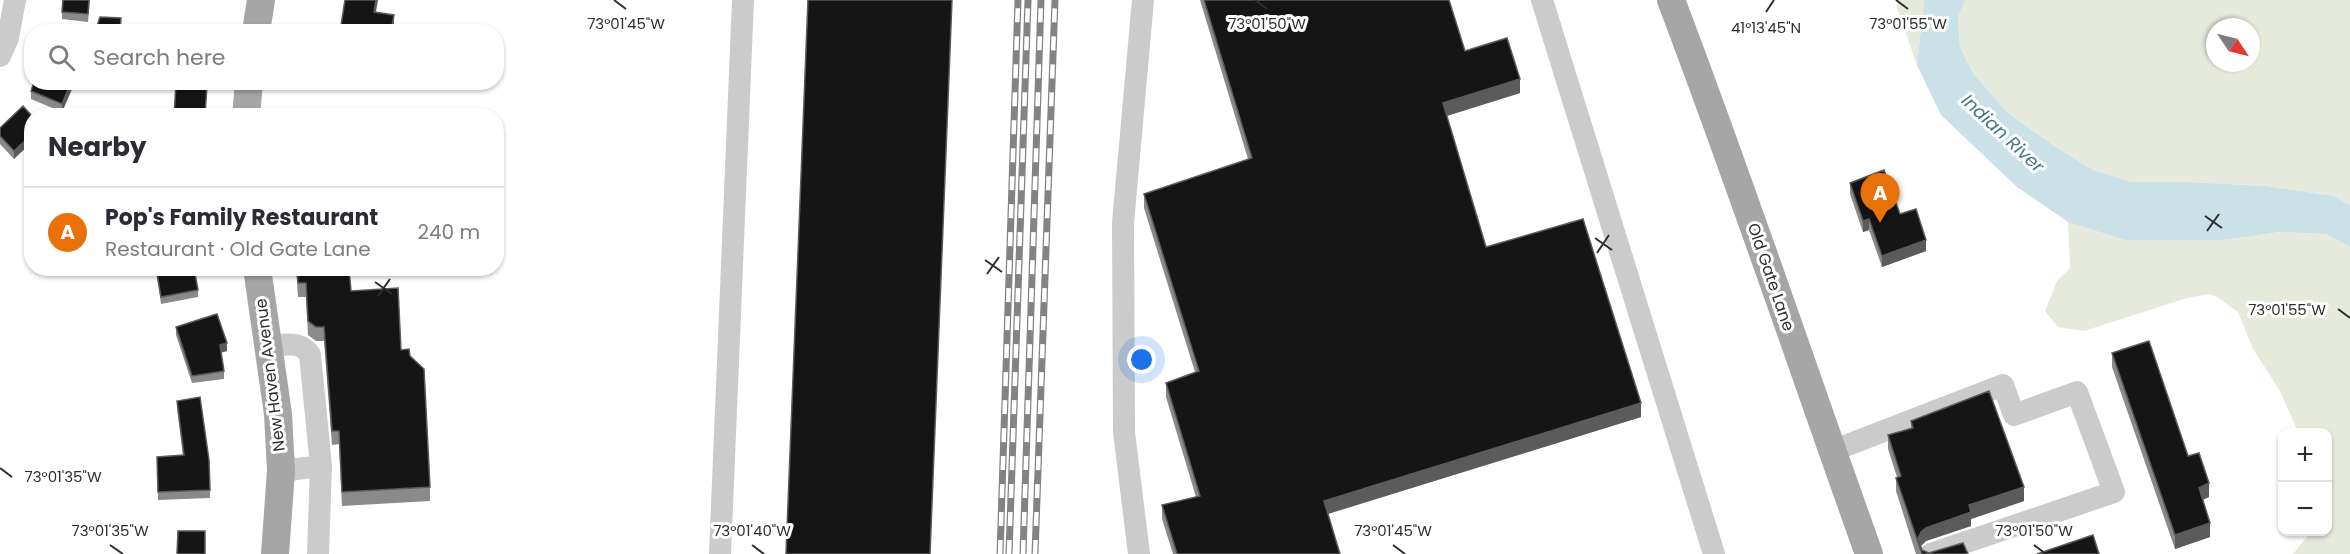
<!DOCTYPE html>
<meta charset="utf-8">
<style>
:root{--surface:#fff;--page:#f7f7f7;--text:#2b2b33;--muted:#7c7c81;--line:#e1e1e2;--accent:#d34260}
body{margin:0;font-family:Poppins,sans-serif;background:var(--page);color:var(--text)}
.controls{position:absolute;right:18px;bottom:18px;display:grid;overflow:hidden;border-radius:12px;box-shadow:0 2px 4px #0004}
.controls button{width:54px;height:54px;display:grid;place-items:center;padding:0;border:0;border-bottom:2px solid var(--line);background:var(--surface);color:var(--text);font:30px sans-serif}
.compass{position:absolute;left:2206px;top:18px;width:54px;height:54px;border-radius:50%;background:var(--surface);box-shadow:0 2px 4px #0004;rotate:125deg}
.you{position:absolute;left:1142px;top:360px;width:21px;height:21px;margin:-15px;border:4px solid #fff;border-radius:50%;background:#1a73e8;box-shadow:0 0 0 9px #1a73e833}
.badge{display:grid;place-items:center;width:39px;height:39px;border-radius:50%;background:var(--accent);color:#fff;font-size:20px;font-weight:700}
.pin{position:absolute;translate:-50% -50px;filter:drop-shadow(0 2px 3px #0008)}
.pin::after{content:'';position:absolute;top:32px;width:21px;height:18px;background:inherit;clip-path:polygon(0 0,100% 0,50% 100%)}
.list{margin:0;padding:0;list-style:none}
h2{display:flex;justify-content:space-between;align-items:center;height:78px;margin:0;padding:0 24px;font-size:26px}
h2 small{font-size:20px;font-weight:400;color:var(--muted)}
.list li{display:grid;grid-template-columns:39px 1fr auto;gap:18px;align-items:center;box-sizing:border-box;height:90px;padding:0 24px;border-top:2px solid var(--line)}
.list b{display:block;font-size:22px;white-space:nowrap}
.list p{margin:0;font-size:20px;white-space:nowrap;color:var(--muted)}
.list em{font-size:20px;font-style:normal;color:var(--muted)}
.icon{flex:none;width:33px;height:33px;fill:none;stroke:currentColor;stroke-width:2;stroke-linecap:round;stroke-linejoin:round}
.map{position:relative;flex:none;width:2350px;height:554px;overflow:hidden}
.search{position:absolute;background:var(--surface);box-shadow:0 2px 4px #0004;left:24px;top:24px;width:480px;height:66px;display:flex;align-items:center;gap:15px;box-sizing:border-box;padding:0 21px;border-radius:24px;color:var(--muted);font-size:22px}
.panel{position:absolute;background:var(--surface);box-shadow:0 2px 4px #0004;left:24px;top:108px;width:480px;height:168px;border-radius:24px}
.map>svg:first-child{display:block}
.green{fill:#e6eadd;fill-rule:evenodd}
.water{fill:#cbe1e8}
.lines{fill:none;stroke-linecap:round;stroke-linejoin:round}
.minor{stroke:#cbcbcb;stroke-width:22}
.major{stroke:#a6a6a6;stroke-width:28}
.rail-casing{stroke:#838383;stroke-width:7}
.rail{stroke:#fff;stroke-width:4.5;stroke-dasharray:14;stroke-linecap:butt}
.wall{fill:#8a8a8a}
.shaded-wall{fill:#5b5b5b}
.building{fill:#151515;stroke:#5b5b5b;stroke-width:1.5}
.ticks{fill:none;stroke:#2e2e2e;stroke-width:2}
.labels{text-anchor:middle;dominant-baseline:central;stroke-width:6;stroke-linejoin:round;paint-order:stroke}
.street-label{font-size:16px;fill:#2e2e2e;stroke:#fff}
.water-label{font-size:18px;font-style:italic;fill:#478;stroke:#fff}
.ticks-label{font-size:15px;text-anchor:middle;fill:#2e2e2e;stroke:#fff;stroke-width:6;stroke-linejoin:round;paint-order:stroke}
</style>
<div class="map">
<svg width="2350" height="554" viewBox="0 0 2350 554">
<rect width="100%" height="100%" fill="#fff"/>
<!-- green -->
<path class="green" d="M1898 0H1924L1917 65 1897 8Z
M1966 0H2350V205L2334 196 2267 186 2187 182H2133L2093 170 2053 145 2009 114 1973 73 1960 47 1958 16ZM2215 27H2251V63H2215Z
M2068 222 2124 240H2224L2280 232 2326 234 2350 247V554H2293L2311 532H2328V432H2298L2280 391 2253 349 2238 312 2217 297 2209 294 2184 299 2084 331 2058 327 2045 311 2057 281 2070 268Z"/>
<!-- water -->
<path class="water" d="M1924 0H1966L1958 16 1960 47 1973 73 2009 114 2053 145 2093 170 2133 182H2187L2267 186 2334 196 2350 205V247L2326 234 2280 232 2224 240H2124L2068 222 2017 187 1941 115 1917 65Z"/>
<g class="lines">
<!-- minor -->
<path class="minor" d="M1542 0 1714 554
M0 56 8 38 15 0
M269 346C285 345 301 340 310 355L321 466 318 554
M1832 451 2003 385 2014 415 2077 392 2114 492 1931 554
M281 471 321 466
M720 554 743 0
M1139 554 1124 432 1123 223 1143 0"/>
<!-- major -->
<path class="major" d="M1671 0C1741 184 1803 369 1869 554
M256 32 261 0
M246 116 249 82
M257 268 278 414 281 471 275 554"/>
<defs>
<path id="rail" d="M1000 554 1018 0
M1009 554 1028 0
M1023 554 1041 0
M1035 554 1055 0"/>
</defs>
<!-- rail casing -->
<use href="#rail" class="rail-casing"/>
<!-- rail -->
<use href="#rail" class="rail"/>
</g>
<!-- wall -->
<path class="wall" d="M90 0 88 22 62 19V12Z
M1200 0H1449L1465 51 1520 93 1447 116 1486 247 1641 417 1328 514 1340 554H1173L1162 519V505L1196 497 1166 397V383L1195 372 1144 208V194L1248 159Z
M75 82 62 112 31 99V91Z
M32 116 14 159 0 144V128Z
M1850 183 1900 214 1926 251 1882 267 1869 230 1863 232 1850 194Z
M156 268 198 290V297L161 304Z
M296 268H349L351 291 401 350 410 356 430 487V501L342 506 339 444 332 445 324 341H316L308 335 306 297H298Z
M176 327 227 351 221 352 224 371V379L192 383 176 335Z
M2112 353 2188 456 2209 497 2203 500 2210 537 2175 549 2112 367Z
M177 401 210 490V498L158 500 157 457 183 456 177 408Z
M1911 421 2024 501 1971 519V526L1926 541 1920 546 1922 550 1929 553 1968 554H1916L1896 491V478L1897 477 1888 449V435L1911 428Z"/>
<!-- shaded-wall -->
<path class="shaded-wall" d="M376 0H378L374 23V12Z
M394 15V26L393 32H391Z
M1520 79V93L1443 117V103Z
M71 82H75L62 112V104Z
M32 134V142L14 159V151Z
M1869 219V230L1863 232V221Z
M1926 240V251L1882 267V256Z
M112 268H126L112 272Z
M227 343V351L220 353V345Z
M1641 403V417L1324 515V501Z
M2209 483V497L2199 501V488Z
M2024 487V501L1971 519V526L1926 541 1921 546 1918 538 1921 532 1926 528 1969 505Z
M2210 523V537L2175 549V535Z"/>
<!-- building -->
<path class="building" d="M63 0H89L88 14 62 12Z
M345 0H376L374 12 394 15 391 32H340Z
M808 0H952L930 554H786Z
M1204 0H1449L1465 51 1507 38 1520 79 1443 103 1486 247 1583 219 1641 403 1324 501 1340 554H1177L1162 505 1200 496 1166 383 1199 371 1144 194 1252 158Z
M100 17 121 18 120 32H95Z
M34 82H71L62 104 31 91Z
M176 83 207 85 205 116H174Z
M23 106 32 116V134L14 151 0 136V128Z
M1884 170 1900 214 1916 209 1926 240 1882 256 1869 219 1863 221 1850 183Z
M156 268H194L198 290 161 297Z
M297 268H349L351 291 398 288 401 350 409 349 410 356 424 369 430 487 342 492 339 431H332L324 327H316L308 321 306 283H298Z
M217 314 227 343 220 345 224 371 192 376 176 327Z
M2149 341 2188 456 2199 453 2209 483 2199 488 2210 523 2175 535 2112 353Z
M1989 391 2024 487 1969 505 1971 512 1926 528 1921 532 1918 538 1922 550 1929 553 1963 543 1968 554H1922L1896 478 1901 476 1888 435 1913 428 1911 421Z
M200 397 209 460 210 490 158 492 157 457 184 455 177 401Z
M178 531H205V554H177Z
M2093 535 2099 554H2037Z"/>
<!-- ticks -->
<path class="ticks" d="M614 0 626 9M1255 0 1267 9M1896 0 1908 9M1766 12 1774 0M2205 216 2222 228M2207 231 2219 214M1595 238 1612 250M1597 253 1609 235M985 260 1002 272M987 274 999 257M375 282 392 294M378 296 390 279M2338 309 2350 318M0 468 12 477M110 545 123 554M752 545 764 554M1393 545 1405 554M2034 545 2046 554"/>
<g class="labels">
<!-- street labels -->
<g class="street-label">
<text transform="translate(1771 277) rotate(71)">Old Gate Lane</text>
<text transform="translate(270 375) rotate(-97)">New Haven Avenue</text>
</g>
<!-- water labels -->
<g class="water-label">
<text transform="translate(2003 133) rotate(43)">Indian River</text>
</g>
</g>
<g class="ticks-label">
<text x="626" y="29">73°01'45"W</text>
<text x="1267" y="29">73°01'50"W</text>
<text x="1908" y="29">73°01'55"W</text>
<text x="1766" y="33">41°13'45"N</text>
<text x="2287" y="315">73°01'55"W</text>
<text x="63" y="482">73°01'35"W</text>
<text x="110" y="536">73°01'35"W</text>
<text x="752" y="536">73°01'40"W</text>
<text x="1393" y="536">73°01'45"W</text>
<text x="2034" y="536">73°01'50"W</text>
</g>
</svg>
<div class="controls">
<button>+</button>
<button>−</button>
</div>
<svg class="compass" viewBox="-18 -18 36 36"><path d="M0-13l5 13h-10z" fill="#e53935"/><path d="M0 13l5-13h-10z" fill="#7c7c81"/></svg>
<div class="you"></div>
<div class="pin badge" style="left:1880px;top:223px;background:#e8710a">A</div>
<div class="search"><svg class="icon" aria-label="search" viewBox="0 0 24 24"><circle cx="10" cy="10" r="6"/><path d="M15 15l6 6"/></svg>Search here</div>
<section class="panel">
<h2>Nearby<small></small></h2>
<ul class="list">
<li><span class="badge" style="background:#e8710a">A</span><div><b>Pop's Family Restaurant</b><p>Restaurant · Old Gate Lane</p></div><em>240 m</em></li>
</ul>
</section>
</div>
